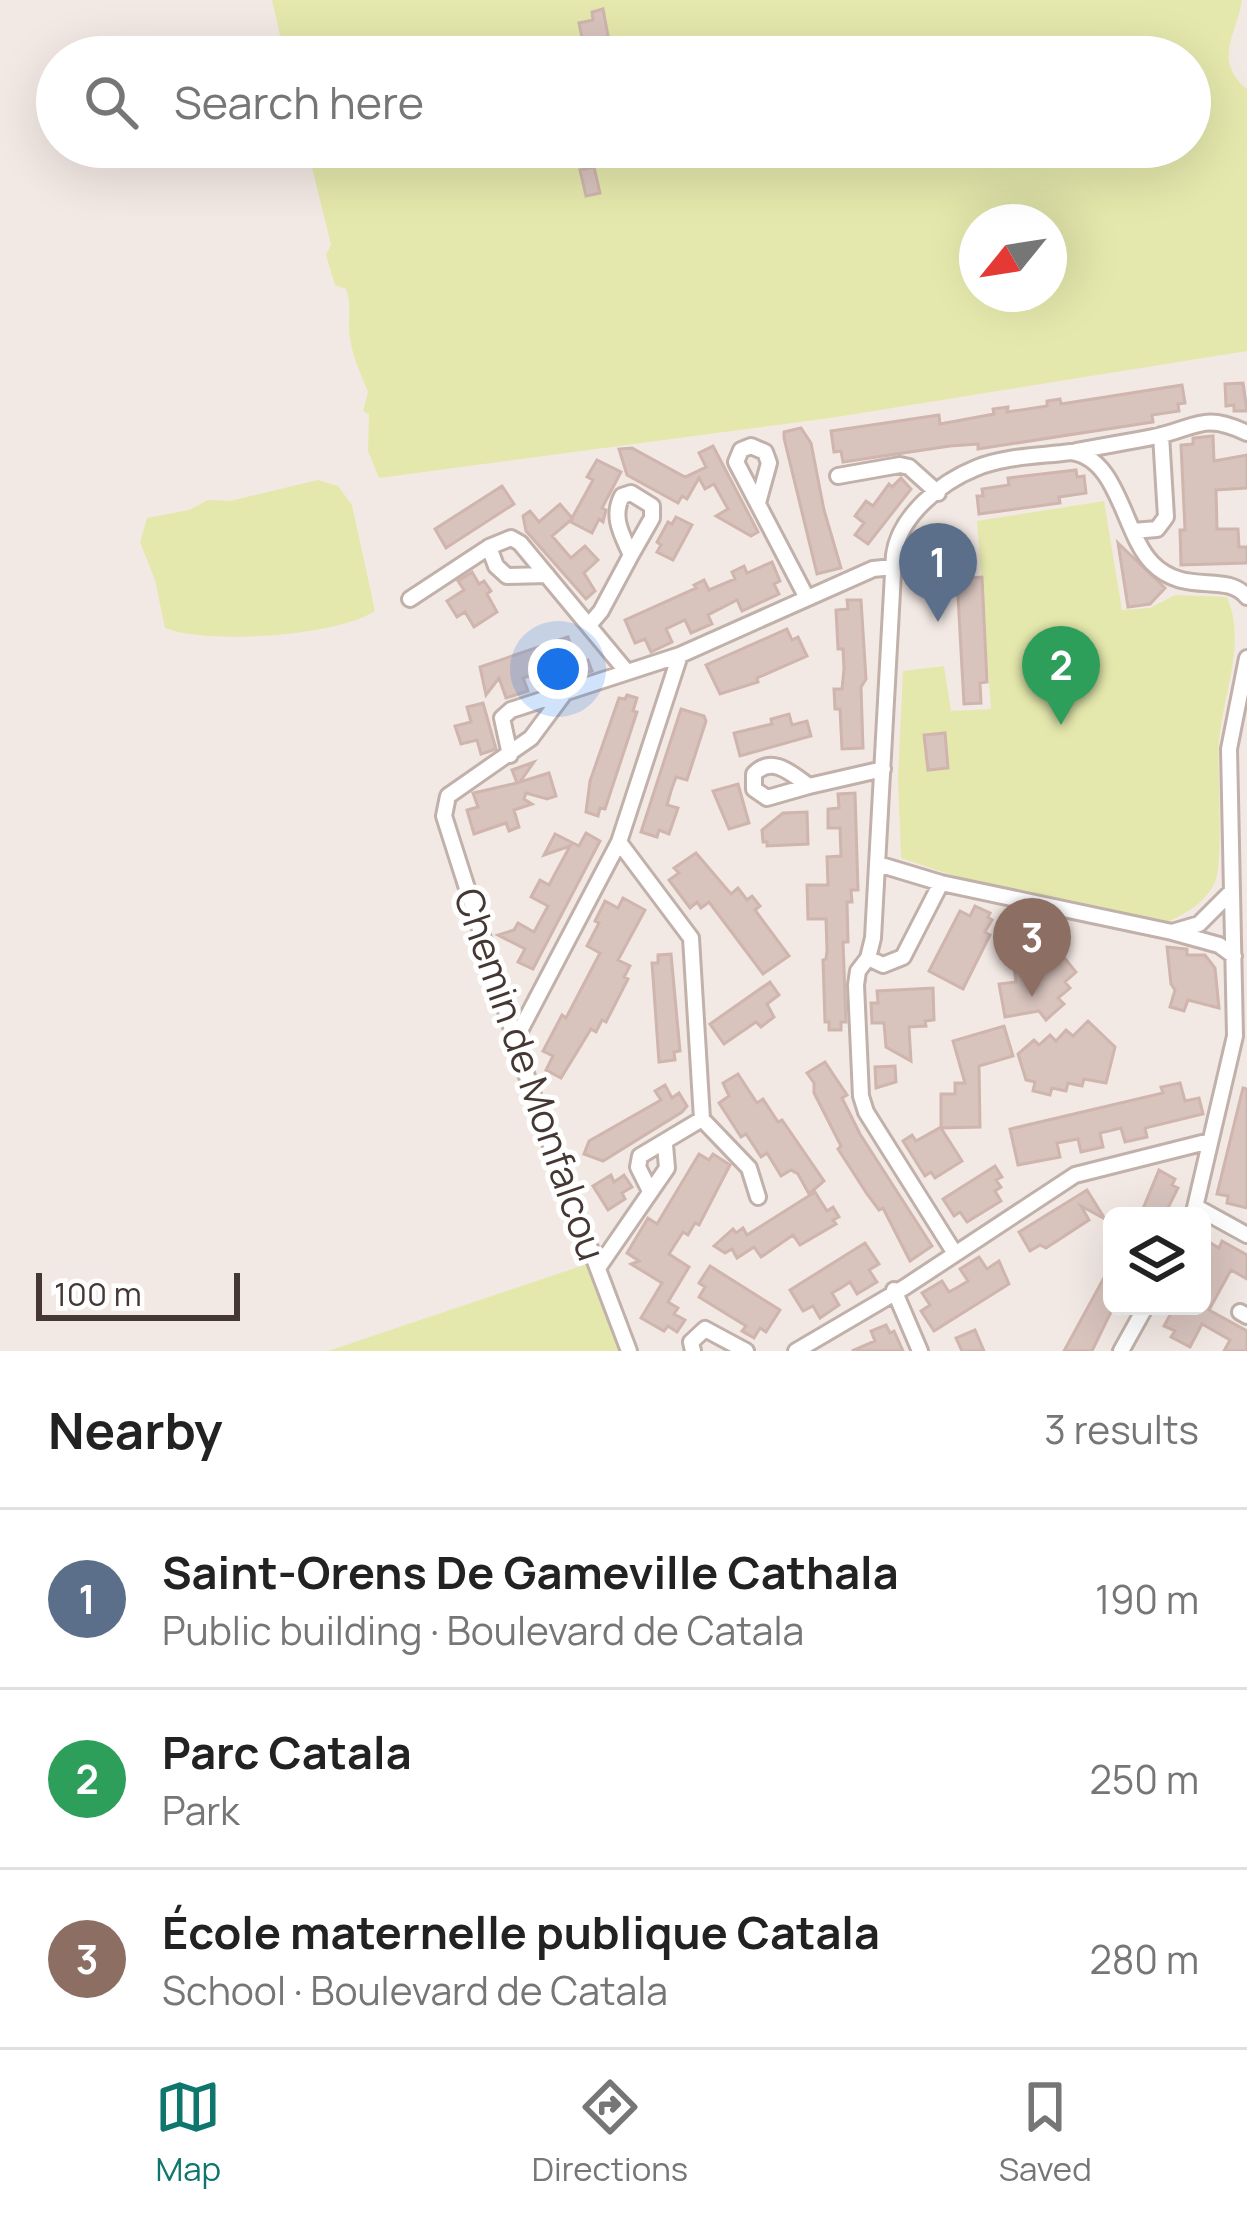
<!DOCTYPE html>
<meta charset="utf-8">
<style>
:root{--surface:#fff;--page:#f2f2f2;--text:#222;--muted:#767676;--line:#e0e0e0;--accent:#0f766e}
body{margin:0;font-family:Manrope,sans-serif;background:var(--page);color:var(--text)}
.controls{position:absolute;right:36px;bottom:36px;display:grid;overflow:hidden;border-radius:18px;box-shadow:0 12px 48px #0002}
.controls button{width:108px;height:108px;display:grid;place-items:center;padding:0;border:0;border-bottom:3px solid var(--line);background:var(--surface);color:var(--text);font:60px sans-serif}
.compass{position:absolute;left:959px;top:204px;width:108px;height:108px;border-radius:50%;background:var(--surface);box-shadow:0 12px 48px #0002;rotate:240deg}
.scale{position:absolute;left:36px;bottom:30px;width:204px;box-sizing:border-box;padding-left:12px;border:6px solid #453834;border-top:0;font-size:33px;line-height:42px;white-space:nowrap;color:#453834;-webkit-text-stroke:9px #fff;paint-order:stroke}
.you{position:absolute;left:558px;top:669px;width:42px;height:42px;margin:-30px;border:9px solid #fff;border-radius:50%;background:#1a73e8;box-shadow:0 0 0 18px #1a73e833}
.badge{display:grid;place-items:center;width:78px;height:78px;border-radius:50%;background:var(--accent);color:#fff;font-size:39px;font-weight:700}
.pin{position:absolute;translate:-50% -99px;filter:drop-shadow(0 3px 6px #0008)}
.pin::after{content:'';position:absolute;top:63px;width:42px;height:36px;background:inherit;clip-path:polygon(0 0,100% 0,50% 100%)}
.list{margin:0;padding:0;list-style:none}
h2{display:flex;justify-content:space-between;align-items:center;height:156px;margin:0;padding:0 48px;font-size:51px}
h2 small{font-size:39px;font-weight:400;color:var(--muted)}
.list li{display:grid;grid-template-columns:78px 1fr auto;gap:36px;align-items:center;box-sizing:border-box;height:180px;padding:0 48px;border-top:3px solid var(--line)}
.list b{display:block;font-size:45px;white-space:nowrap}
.list p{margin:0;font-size:39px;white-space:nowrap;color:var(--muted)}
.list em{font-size:39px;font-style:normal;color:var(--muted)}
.icon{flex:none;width:66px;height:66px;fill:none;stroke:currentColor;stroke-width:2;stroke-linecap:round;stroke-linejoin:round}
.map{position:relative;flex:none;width:1247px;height:1351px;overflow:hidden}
.search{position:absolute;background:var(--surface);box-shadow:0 12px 48px #0002;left:36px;right:36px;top:36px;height:132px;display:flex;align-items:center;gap:30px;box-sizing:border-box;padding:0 42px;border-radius:66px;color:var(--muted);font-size:45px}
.sheet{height:696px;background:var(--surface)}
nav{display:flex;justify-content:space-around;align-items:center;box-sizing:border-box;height:168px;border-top:3px solid var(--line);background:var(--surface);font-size:33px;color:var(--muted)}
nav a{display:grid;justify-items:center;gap:6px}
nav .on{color:var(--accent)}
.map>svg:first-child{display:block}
.green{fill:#e4e8ac;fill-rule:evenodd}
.building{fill:#d8c3bd;stroke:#cfb5ad;stroke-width:3}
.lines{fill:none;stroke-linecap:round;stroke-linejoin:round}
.street-casing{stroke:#c1b1aa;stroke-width:20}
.street{stroke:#fff;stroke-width:14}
.labels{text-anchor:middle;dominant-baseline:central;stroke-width:10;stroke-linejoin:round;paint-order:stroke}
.street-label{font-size:39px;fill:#453834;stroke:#fff}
</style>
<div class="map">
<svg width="1247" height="1351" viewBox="0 0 1247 1351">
<rect width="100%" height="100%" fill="#f3e9e4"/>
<!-- green -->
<path class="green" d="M272 0H1242C1237 34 1212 61 1247 89V351L830 418 379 478 368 451 369 414 363 411 368 392C359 370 350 352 349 327 349 312 351 304 346 289L335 285 326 255 331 245 307 147H1190V57H285ZM977 222H1049V294H977Z
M318 480 338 486 352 505 375 611C338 636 206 645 165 628L155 580 140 542 147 518 189 510 208 500 230 501Z
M1104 501 1122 610 1150 608 1175 595 1227 597C1247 644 1223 693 1219 742 1217 772 1224 861 1215 882 1204 905 1187 912 1166 923L972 882 901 858 898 778 903 671 944 666 951 711 991 709 977 521Z
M587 1264 619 1351H328Z"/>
<!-- building -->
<path class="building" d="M603 9 612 57H586L579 23 593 20 592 12Z
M771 43 773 57H718V50Z
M594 167 600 193 586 196 580 170Z
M1243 383 1247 411H1234V405L1226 406 1225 384Z
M1182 385 1185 403 1178 404 1179 411 1152 415 1153 422 978 449V444L950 446 843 462 841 451 834 452 831 431 939 415 940 424 994 414 993 409 1008 407 1007 412 1047 406V401L1060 399 1061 404Z
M801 428 811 443 824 510 841 568 817 574 784 438V432Z
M1213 436 1214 461 1247 455V488L1216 490 1217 529H1238L1239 547H1247V563L1181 565 1180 530H1185L1181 445 1193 444V438Z
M713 446 758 532 751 536 716 516 728 509 714 484 705 489 699 478 687 499 682 496 678 503 627 475 619 449 632 448 685 477 706 467 699 453Z
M597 460 621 472 602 508 606 510 603 522 599 519 592 533 571 522 572 519 552 536 571 558 585 546 598 560 584 573 595 591 586 599 526 531 523 516 530 511 539 522 560 504 572 518 593 480 587 477Z
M1076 470 1077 477 1084 476 1086 493 1059 497 1060 503 979 514 977 496H983L982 489 1009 485 1008 478Z
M901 478 911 489 868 544 855 535 864 523 855 516 866 501 873 506 889 484 892 487Z
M502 486 514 504 446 548 435 529Z
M676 517 692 525 673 560 657 552 661 545 657 542 668 522 672 524Z
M1118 543 1165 588 1150 604 1128 607Z
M772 562 780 581 774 584 779 594 742 611 737 600 708 615 712 624 691 633 685 620 666 629 672 642 651 652 645 639 635 643 625 620 696 588 694 585 704 580 709 590 735 579 732 572 744 566 747 573Z
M472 572 479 584 484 581 491 591 487 594 497 612 474 627 465 612 457 617 447 601 464 590 458 581Z
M982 577 987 682 980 683 981 703 964 704 957 579Z
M847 600H861L866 679 861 687 863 748 842 749 840 709H835L834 689H842L844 669 843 649H838L836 610 848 609Z
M787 629 792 640 798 637 807 656 757 678 758 682 720 694 706 665Z
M568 637 578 665 588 660 592 671 549 685 544 671 534 674 523 678 528 691 506 698 499 678 486 695 480 667Z
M627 695 637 698 633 711 637 712 605 809 600 808 598 816 586 812 590 781 619 698 625 699Z
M483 703 496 749 481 754 477 740 461 744 455 726 471 722 467 707Z
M681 709 704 716 706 721 687 780 676 777 671 791 667 805 678 808 669 834 659 830 657 837 641 832Z
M789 714 792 725 807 721 811 736 740 756 734 733 772 724 771 719Z
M945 733 948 768 928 770 924 735Z
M534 762 520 782 549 773 556 796 547 799 526 793 524 799 532 804 514 810 519 827 509 831 506 823 474 834 467 810 478 807 473 793 517 783 512 770Z
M738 784 749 823 729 829 713 791Z
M855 793 858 890H851L852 902H847L848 942H843L846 1022H841V1030H829V1022H825L823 960 826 959 827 951 826 919H808L807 885H828L827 857 841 856 840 828H828V809L839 808 838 794Z
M807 812 808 844 767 846V842H763L762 830 783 813Z
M586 833 600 841 533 969 518 962 525 949 498 935 514 930 518 923 534 932 548 906 531 897 540 880 549 885 570 846 544 855 555 834 579 846Z
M696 853 731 894 738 888 747 900 752 896 760 906 755 910 789 956 763 974 709 902 701 908 697 902 690 908 669 880 679 873 674 868Z
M623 898 645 910 618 960 630 966 624 977 628 979 606 1022 602 1020 596 1032 591 1029 561 1078 546 1070 553 1056 543 1051 562 1015 566 1018 600 953 587 946 599 923 595 921 605 901 618 908Z
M975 906 990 913 988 917 992 920 985 932 990 935 963 989 929 971 960 911 970 916Z
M1054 945 1076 972 1065 982 1070 988 1058 998 1064 1004 1046 1020 1039 1011 1005 1017 999 984 1016 982 1014 967 1022 966 1020 951Z
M1167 947 1187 949V955H1205L1215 968 1219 1008 1188 1000 1184 1011 1170 1007 1175 990 1171 984Z
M671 954 680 1051 674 1052 675 1060 659 1062 652 963H658V955Z
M770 982 779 995 767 1004 774 1017 761 1027 756 1022 724 1044 710 1024Z
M933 988 934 1020 925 1021 926 1026 909 1027 911 1061 886 1047 884 1023H872L871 1003H878L877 991Z
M1088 1021 1115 1047 1106 1083 1084 1079 1082 1086 1068 1083 1066 1091 1052 1088 1050 1095 1033 1091 1035 1082 1026 1080 1018 1054 1034 1040 1039 1045 1050 1035 1056 1041 1066 1030 1073 1036Z
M1004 1026 1013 1056 979 1066 980 1127 941 1128 962 1161 935 1178 931 1172 925 1176 903 1141 912 1135 916 1141 941 1127V1094H955V1083H965L953 1041Z
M825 1062 847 1095 842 1098 860 1134 932 1246 910 1261 883 1208 879 1210 867 1194 838 1149 841 1146 814 1093V1083L807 1073Z
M895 1066 896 1082 876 1088 875 1067Z
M738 1074 757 1103 763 1099 778 1122 782 1120 824 1181 809 1194 798 1174 791 1170 781 1176 767 1153 761 1157 746 1134 741 1137 719 1103 729 1096 723 1083Z
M1180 1083 1185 1101 1199 1098 1203 1114 1145 1128 1147 1137 1125 1142 1121 1128 1100 1133 1103 1147 1081 1152 1078 1139 1057 1143 1060 1157 1018 1165 1010 1129 1163 1093 1161 1087Z
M665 1085 672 1098 679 1093 687 1106 682 1112 603 1161 584 1154 589 1141 661 1100 655 1091Z
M1243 1088 1247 1089V1208L1227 1203 1228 1196 1217 1194Z
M699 1154 709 1160 713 1154 730 1165 699 1225 695 1223 688 1235 683 1232 669 1254 689 1267 668 1302 678 1308 674 1314 685 1320 677 1332 668 1326 664 1331 641 1318 662 1283 631 1264 639 1261 627 1253 648 1218 657 1224Z
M995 1166 1002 1177 996 1180 1001 1187 995 1191 1001 1201 967 1222 960 1212 954 1216 943 1199Z
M1159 1170 1175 1179 1172 1185 1178 1188 1164 1216H1140Z
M611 1175 614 1182 624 1175 632 1187 622 1193 625 1199 608 1210 593 1186Z
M1087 1190 1105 1219 1081 1206 1089 1220 1046 1248 1040 1245 1030 1251 1019 1232Z
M815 1192 827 1211 833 1207 839 1217 833 1220 836 1224 800 1245 793 1235 761 1257 754 1247 737 1258 732 1249 725 1253 714 1246 733 1229 736 1233 743 1228 747 1235Z
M1222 1241 1247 1255V1279L1231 1270 1209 1310 1247 1331V1351H1224L1230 1340 1202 1324 1190 1347 1171 1337 1175 1331 1164 1326 1175 1306H1202V1255L1209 1242 1219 1248Z
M865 1243 879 1264 869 1270 877 1282 857 1294 850 1282 841 1288 832 1293 839 1305 820 1318 813 1306 803 1311 790 1290Z
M979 1257 987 1269 999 1261 1009 1284 934 1331 921 1311 930 1305 922 1293 942 1281 949 1292 958 1287 968 1281 960 1269Z
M1112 1263V1310L1092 1351H1064Z
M710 1266 780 1310 766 1332 760 1328 754 1338 742 1331 746 1326 699 1297 705 1287 699 1283Z
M886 1325 890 1333 894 1331 903 1351H852L875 1341 871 1331Z
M975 1330 984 1351H962L956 1338Z"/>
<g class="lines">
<defs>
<path id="street" d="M1076 451C1102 446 1128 442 1153 437 1195 429 1202 411 1247 433
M838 476 900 465 909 467 938 493
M631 493 652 506V518L631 555C622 535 611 517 622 496Z
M758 503 769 463 765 452 751 446 741 450 736 462 807 598
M1133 531 1157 529 1166 517 1161 435
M489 547 496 566 507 576 547 575
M410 599 489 547 511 538 520 543 627 672
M590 624 601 611 631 555
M563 695 531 738 448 796 444 816 538 1111 629 1351
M510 755 502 718 511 710 680 655 873 569 893 567
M809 786 767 798 754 789V774C772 755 791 773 809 786L883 769
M619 842 691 938 702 1119 640 1156 638 1167 649 1189
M878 864 941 883 1172 932 1199 924 1232 891
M941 883 903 957 883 965 868 958 873 938 894 555C899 516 941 482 976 468 1004 456 1041 456 1071 452 1119 458 1123 533 1152 563 1185 597 1226 571 1247 597
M1172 932 1219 945 1234 956
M868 958 858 971 856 985 861 1096 866 1112 954 1252
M514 1042 619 842 680 655
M702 1119 749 1168 758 1197
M1198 1208 1247 1235
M1193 1216 1235 1036 1229 749 1247 658
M598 1268 667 1168 665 1145
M894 1290 920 1351
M1240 1312 1247 1316
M693 1351 691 1342 705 1329 746 1351
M796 1351 905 1287 1075 1175 1210 1141
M1121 1351 1146 1306"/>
</defs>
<!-- street casing -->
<use href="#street" class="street-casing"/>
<!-- street -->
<use href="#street" class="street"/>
</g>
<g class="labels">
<!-- street labels -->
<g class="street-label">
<text transform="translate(531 1074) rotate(71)">Chemin de Monfalcou</text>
</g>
</g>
</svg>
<div class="controls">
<button><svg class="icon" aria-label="layers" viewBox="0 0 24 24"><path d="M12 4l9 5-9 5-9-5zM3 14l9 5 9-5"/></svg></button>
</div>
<svg class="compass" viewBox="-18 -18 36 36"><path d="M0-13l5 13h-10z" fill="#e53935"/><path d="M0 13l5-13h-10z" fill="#767676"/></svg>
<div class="scale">100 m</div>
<div class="you"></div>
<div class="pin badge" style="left:938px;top:622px;background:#5c6f8a">1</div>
<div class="pin badge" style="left:1061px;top:725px;background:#2e9e5b">2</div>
<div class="pin badge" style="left:1032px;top:997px;background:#8d6e63">3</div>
<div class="search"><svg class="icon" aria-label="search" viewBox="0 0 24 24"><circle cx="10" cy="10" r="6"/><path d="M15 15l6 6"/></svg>Search here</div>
</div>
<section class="sheet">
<h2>Nearby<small>3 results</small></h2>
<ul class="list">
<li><span class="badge" style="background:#5c6f8a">1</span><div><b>Saint-Orens De Gameville Cathala</b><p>Public building · Boulevard de Catala</p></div><em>190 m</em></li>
<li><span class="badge" style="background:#2e9e5b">2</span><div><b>Parc Catala</b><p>Park</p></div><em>250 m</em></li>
<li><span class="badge" style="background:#8d6e63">3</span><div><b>École maternelle publique Catala</b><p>School · Boulevard de Catala</p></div><em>280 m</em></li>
</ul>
</section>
<nav>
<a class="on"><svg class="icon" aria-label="map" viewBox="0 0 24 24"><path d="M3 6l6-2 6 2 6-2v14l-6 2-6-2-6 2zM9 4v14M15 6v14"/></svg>Map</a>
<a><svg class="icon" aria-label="directions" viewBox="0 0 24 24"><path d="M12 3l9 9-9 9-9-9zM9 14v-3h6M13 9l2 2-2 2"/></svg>Directions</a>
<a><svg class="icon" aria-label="saved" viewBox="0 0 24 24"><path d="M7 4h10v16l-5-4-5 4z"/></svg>Saved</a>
</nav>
